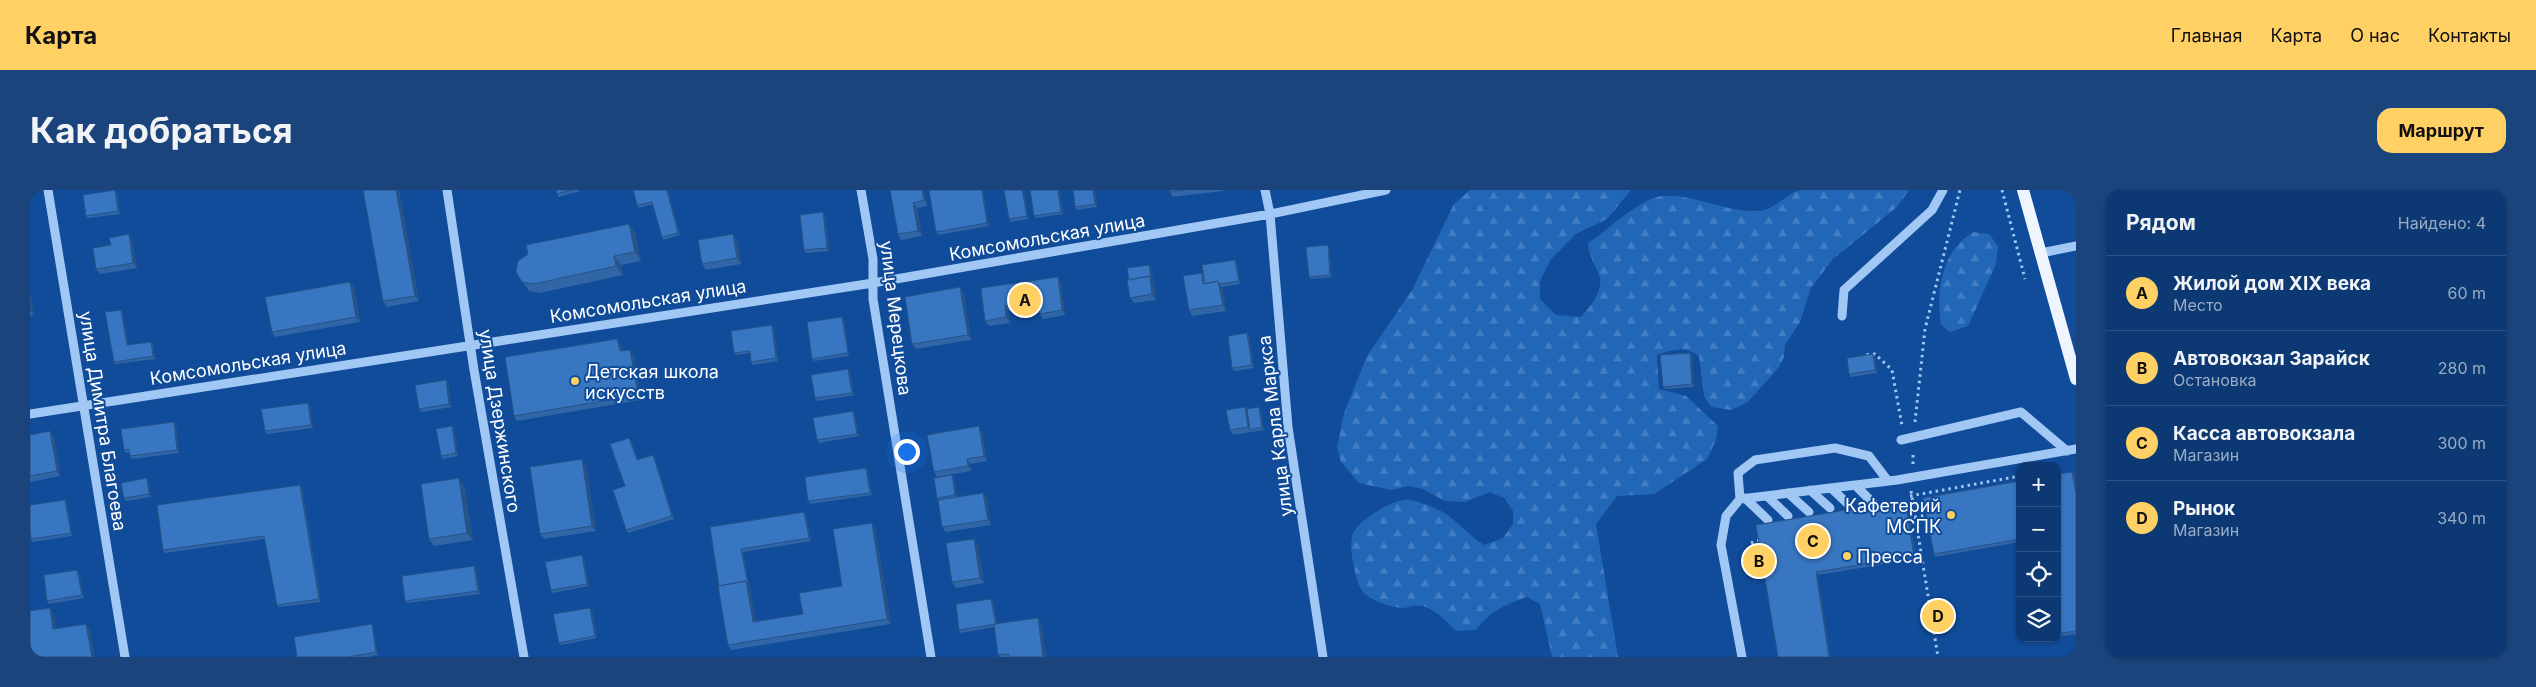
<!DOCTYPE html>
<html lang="ru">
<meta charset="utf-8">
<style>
:root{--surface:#0c3973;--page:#1a447b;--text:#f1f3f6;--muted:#9aacc4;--line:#2c5385;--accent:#ffd164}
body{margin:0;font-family:Inter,sans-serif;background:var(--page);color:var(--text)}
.controls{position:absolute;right:15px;bottom:15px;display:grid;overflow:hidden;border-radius:10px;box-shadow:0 1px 4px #0004}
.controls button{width:45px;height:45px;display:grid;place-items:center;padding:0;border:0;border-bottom:1px solid var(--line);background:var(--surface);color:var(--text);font:25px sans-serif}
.you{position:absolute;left:876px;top:261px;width:18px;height:18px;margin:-12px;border:4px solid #fff;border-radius:50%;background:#1a73e8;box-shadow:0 0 0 8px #1a73e833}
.badge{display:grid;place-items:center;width:32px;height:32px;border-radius:50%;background:var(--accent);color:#111;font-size:16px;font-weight:700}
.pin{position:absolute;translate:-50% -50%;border:2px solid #fff;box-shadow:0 1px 5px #0006}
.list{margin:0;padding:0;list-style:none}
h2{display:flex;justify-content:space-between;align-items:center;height:65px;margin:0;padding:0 20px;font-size:21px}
h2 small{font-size:16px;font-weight:400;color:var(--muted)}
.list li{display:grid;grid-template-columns:32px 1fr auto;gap:15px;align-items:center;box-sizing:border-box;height:75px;padding:0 20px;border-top:1px solid var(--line)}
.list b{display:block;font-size:19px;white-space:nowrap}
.list p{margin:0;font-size:16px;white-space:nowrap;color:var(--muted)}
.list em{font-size:16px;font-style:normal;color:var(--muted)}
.icon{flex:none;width:28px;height:28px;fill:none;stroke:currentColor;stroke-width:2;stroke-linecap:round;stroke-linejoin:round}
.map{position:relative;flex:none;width:2046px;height:467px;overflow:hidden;border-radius:15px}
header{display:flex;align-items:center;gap:30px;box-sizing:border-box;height:70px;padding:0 25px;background:var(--accent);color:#111}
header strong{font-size:24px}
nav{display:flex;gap:28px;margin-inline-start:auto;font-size:18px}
.intro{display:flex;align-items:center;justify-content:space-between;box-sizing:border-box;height:120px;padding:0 30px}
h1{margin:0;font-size:35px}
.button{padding:12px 22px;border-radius:15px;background:var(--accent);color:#111;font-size:18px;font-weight:700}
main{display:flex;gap:30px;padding:0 30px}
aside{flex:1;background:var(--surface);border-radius:15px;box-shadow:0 1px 4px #0004}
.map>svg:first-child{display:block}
.forest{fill:url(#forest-firs)}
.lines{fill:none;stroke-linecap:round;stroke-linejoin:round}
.path{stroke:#a1c7f4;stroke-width:3;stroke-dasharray:2.5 4;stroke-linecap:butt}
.minor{stroke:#a1c7f4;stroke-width:9}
.major{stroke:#eef5ff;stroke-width:12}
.wall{fill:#3065a6}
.shaded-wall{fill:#275387}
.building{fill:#3876c1;stroke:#275387}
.poi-dot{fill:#ffd164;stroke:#104c99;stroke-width:2}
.labels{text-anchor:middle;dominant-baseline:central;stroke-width:4;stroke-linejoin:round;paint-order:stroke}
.street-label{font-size:18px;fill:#fff;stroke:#104c99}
.poi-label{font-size:18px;fill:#fff;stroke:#104c99;text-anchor:start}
</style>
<header>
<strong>Карта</strong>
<nav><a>Главная</a><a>Карта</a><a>О нас</a><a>Контакты</a></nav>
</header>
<div class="intro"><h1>Как добраться</h1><a class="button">Маршрут</a></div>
<main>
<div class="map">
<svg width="2046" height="467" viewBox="0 0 2046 467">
<defs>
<pattern id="forest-firs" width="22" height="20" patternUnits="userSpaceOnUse" patternTransform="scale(1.25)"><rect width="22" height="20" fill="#2266b8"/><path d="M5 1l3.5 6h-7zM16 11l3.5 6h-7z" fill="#437dc3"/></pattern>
</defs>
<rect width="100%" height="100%" fill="#104c99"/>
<!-- forest -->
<path class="forest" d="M1440 0H1601L1577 29 1546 44 1521 69 1510 91V109L1526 125 1551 127C1561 115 1576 99 1568 82 1563 71 1559 66 1558 53 1578 40 1605 13 1627 7 1655 0 1696 23 1728 21 1745 20 1757 2 1772 0 1807 0 1844 0 1879 0L1867 17 1803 69 1781 98 1770 132 1755 155 1754 167 1749 177 1718 212 1701 220 1681 217 1674 206 1669 166C1655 156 1643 159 1627 165L1629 199 1656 206 1688 236 1686 250 1677 269 1624 304 1587 306 1566 334 1588 467H1522L1510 414 1497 407C1476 414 1459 422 1446 440L1426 441C1416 431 1407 421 1393 416 1386 414 1378 418 1371 418 1359 416 1337 410 1331 399 1325 389 1318 354 1323 343 1329 330 1367 306 1380 310 1391 312 1407 318 1416 324 1429 333 1440 346 1454 355L1473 348 1483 334V321L1474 308 1460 302 1435 312 1415 311 1393 299 1379 296 1361 300 1329 293 1311 272 1307 257 1314 223 1337 166 1382 100 1424 14Z
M1943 42 1959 44 1968 56 1966 74 1938 136 1920 142 1911 135C1906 99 1911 63 1943 42Z"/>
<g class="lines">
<!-- path -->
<path class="path" d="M1972 0 1995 89
M1835 169 1834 165 1845 164 1862 180 1872 236
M1885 232 1895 139 1930 0
M1883 274V261
M1881 301 1908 467
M1880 306 1990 286
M1878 328 1898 325
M1721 353 1730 350"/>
<!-- minor -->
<path class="minor" d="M18 0 95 467
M417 0 444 180 494 467
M831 0 843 69V109L901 467
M1235 0 1240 24 1258 237 1293 467
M2011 63 2046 56
M1812 126 1814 100 1902 20 1913 0
M0 224 843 93 1240 24 1356 0
M1871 250 1991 222 2037 261
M1825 295 1844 314
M1801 298 1819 315
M1780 300 1800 318
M1758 303 1779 322
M1737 306 1758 326
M1715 308 1738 330
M1710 309 1708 283 1725 270 1805 258 1839 266 1858 291
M1712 467 1691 355 1696 326 1710 309 1867 290 2046 259"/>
<!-- major -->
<path class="major" d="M1993 0 2046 189"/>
</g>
<!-- wall -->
<path class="wall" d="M334 0H369L389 111 357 117 353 111Z
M526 0H549L550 1 529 7 527 4Z
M638 0 650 45 633 50 632 47 623 14 609 18 607 15Z
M860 0H894L897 16 887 18 892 46 871 50 868 44Z
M953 0 959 36 908 45 906 42Z
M994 0 998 29 981 32 979 29Z
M1000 0H1030L1033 24 1006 28 1004 26Z
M1065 0 1067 17 1047 20 1045 17Z
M1139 0H1193V1L1143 7 1140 2Z
M87 3 90 24 58 28 56 26Z
M793 22 795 25 799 61 776 63 774 60Z
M599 34 605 43 611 71 591 75 593 85 510 103 499 101 486 82Z
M707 49 711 74 676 80 672 74Z
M102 50 107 78 70 84 66 79 81 55Z
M1298 55 1299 58 1302 87 1281 89 1279 87Z
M1205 70 1207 72 1210 94 1192 97 1196 121 1162 126 1159 120 1173 86Z
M1119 75 1121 77 1126 110 1104 113 1100 108 1099 90Z
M1028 87 1031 92 1035 125 1013 129 1010 124 1009 117 978 121 980 133 959 136 955 131 951 98Z
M320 92 324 97 330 132 245 147 242 142Z
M930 97 934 103 941 150 886 159 882 154Z
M0 103 4 125 0 126Z
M91 120 93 123 98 155 123 154 125 169 85 174 84 172Z
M814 130 819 166 784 171 782 169Z
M744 138 748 171 723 175 721 172 720 163 706 165 704 163Z
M1217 143 1219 146 1224 178 1204 181 1202 178Z
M591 154 592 161 604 166 611 210 487 231 484 226Z
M1660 163 1662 165 1664 197 1635 199 1633 197Z
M1845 167 1847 183 1821 187 1819 184Z
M818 179 820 181 824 205 787 211 785 208Z
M416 190 418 193 421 217 391 222 389 219Z
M280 216 283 238 237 244 235 241Z
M1215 217 1217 219 1231 220 1234 240 1203 245 1200 240Z
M823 221 825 224 829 246 789 253 787 250Z
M146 235 149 263 102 269 100 266V262L96 263 94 260Z
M424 238 428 266 413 269 411 266Z
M20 241 24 247 30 286 0 292V245Z
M952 242 957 271 940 274 941 281 907 287 904 282Z
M599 248 601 251 608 270 625 268 644 329 598 343 596 340Z
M552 269 556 274 566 341 514 349 510 344Z
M836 278 838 280 842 305 780 314 778 311Z
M2042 282 2044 284 2046 296V444L2027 447V284Z
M922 285 924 288 927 307 953 303 957 308 961 335 916 342 912 337 909 310 907 308Z
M119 291 121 307 96 311 94 308Z
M1990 291V352L1905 367 1904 364Z
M270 295 272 298 291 412 249 417 247 415 235 349 135 363 133 360Z
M434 295 443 350 404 356 399 349Z
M35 310 37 312 42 346 3 352 1 349Z
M1877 313 1886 369 1788 385 1726 335Z
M776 325 781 351 713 362 726 432 773 424 812 396 845 338 861 434 701 460 698 455 680 337Z
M948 354 954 393 926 398 922 392Z
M552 365 554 368 559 396 523 403 521 400Z
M446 378 450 404 377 413 375 411Z
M47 380 49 383 54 408 19 414 17 411Z
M961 409 963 412 967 434 1008 428 1011 433 1016 467H970L968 465 964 437 931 443 929 440Z
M562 420 567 448 531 455 529 453Z
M342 434 343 437 348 465 337 467H267Z"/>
<!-- shaded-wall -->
<path class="shaded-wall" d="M85 0 87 3 90 24 88 21Z
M366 0H369L389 111 385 106Z
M637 0H638L650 45 648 43Z
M892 0H894L897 16 894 10Z
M952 0H953L959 36 957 33Z
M992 0H994L998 29 997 26Z
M1028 0H1030L1033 24 1031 22Z
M1063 0H1065L1067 17 1065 14Z
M883 13 887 18 892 46 888 41Z
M793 22 795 25 799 61 797 58Z
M599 34 605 43 611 71 605 62Z
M99 44 102 50 107 78 103 73Z
M703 44 707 49 711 74 707 68Z
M1298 55 1299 58 1302 87 1300 85Z
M584 66 591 75 593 85 586 76Z
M1205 70 1207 72 1210 94 1209 91Z
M1119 75 1121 77 1126 110 1122 104Z
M1028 87 1031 92 1035 125 1032 120Z
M1188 91 1192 97 1196 121 1193 115Z
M320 92 324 97 330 132 326 127Z
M930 97 934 103 941 150 938 145Z
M0 103 4 125 0 120Z
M975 116 978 121 980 133 976 127Z
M91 120 93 123 99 158 97 155Z
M812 127 814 130 819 166 818 163Z
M742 135 744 138 748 171 746 168Z
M1217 143 1219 146 1224 178 1222 175Z
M587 149 591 154 593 167 590 161Z
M121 152 123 154 125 169 123 166Z
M600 160 604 166 611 210 608 205Z
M1660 163 1662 165 1664 197 1662 194Z
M1843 164 1845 167 1847 183 1845 180Z
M818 179 820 181 824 205 822 203Z
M416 190 418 193 421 217 419 214Z
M278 213 280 216 283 238 281 235Z
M1215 217 1219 222 1220 240 1218 237Z
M1229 217 1231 220 1234 240 1232 237Z
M823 221 825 224 829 246 827 244Z
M144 232 146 235 149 263 147 260Z
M422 236 424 238 428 266 426 263Z
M949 236 952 242 957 271 954 266Z
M20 241 24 247 30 286 27 281Z
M599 248 601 251 609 273 607 270Z
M623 265 625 268 644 329 642 326Z
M552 269 556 274 566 341 562 336Z
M937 269 940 274 941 281 938 276Z
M836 278 838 280 842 305 840 303Z
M2042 282 2044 284 2046 296V304Z
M922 285 924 288 927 307 925 305Z
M117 288 119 291 121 307 119 304Z
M429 288 434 295 443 350 437 343Z
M270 295 272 298 291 412 289 409Z
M953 303 957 308 961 335 958 330Z
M35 310 37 312 42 346 41 343Z
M1875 310 1877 313 1886 369 1884 366Z
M774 322 776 325 781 351 779 348Z
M842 333 845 338 861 434 857 429Z
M944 349 948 354 954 393 950 388Z
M711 359 713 362 727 437 723 432Z
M552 365 554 368 559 396 557 394Z
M444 376 446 378 450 404 448 401Z
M47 380 49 383 54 408 52 405Z
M1786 382 1788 385 1801 467H1799Z
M961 409 963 412 968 436 966 434Z
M20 418 24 424 27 445 23 439Z
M560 418 562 420 567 448 565 446Z
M1008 428 1011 433 1016 467H1013Z
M56 434 60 440 65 467H62Z
M342 434 343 437 348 465 346 462Z"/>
<!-- building -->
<path class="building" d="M85 0 88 21 56 26 53 5Z
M333 0H366L385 106 353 111Z
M526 0H541L527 4Z
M603 0H637L648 43 632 47 622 12 607 15Z
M860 0H892L894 10 883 13 888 41 868 44Z
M899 0H952L957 33 906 42Z
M974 0H992L997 26 979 29Z
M1000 0H1028L1031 22 1004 26Z
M1043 0H1063L1065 14 1045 17Z
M1139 0H1155L1140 2Z
M2043 0H2046V11Z
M793 22 797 58 774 60 770 25Z
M599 34 605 62 584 66 586 76 504 94 492 92 486 82 488 71 498 64 496 55Z
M99 44 103 73 66 79 63 58 81 55 79 48Z
M703 44 707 68 672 74 668 50Z
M1298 55 1300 85 1279 87 1276 57Z
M1205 70 1209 91 1190 94 1188 91 1175 94 1172 75Z
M1119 75 1121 89 1120 86 1099 90 1097 78Z
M1172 83 1173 94 1188 91 1193 115 1159 120 1153 86Z
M1120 86 1122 104 1100 108 1097 90Z
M1028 87 1032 120 1010 124 1008 112 975 116 976 127 955 131 951 98Z
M320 92 326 127 242 142 235 107Z
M930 97 938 145 882 154 875 107Z
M91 120 97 155 121 152 123 166 84 172 75 122Z
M812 127 818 163 782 169 777 132Z
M742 135 746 168 721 172 720 161 704 163 701 141Z
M1217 143 1222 175 1202 178 1198 146Z
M587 149 590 161 600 160 608 205 484 226 475 167Z
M1660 163 1662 194 1633 197 1630 165Z
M1843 164 1845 180 1819 184 1817 168Z
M818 179 822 203 785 208 781 185Z
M416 190 419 214 389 219 385 195Z
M278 213 281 235 235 241 231 219Z
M1215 217 1218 237 1200 240 1196 220Z
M1229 217 1232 237 1220 240 1217 219Z
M823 221 827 244 787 250 783 228Z
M144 232 147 260 100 266 99 259 94 260 91 239Z
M422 236 426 263 411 266 406 239Z
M949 236 954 266 937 269 938 276 904 282 897 245Z
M20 241 27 281 0 286V245Z
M599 248 607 270 623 265 642 326 596 340 583 300 595 296 580 254Z
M552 269 562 336 510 344 500 277Z
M836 278 840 303 778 311 775 287Z
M2042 282 2046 304V441L2027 444V284Z
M922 285 925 305 907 308 904 288Z
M117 288 119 304 94 308 91 293Z
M429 288 437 343 399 349 391 294Z
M1990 291V349L1904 364 1893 308Z
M270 295 289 409 247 415 234 346 133 360 127 315Z
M953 303 958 330 912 337 908 310Z
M35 310 41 343 1 349 0 338V315Z
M1875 310 1884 366 1786 382 1799 467H1748L1726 335Z
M774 322 779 348 711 359 718 394 716 391 689 396 680 337Z
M842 333 857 429 698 455 688 396 716 391 723 432 773 424 769 403 812 396 803 339Z
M944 349 950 388 922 392 916 353Z
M552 365 557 394 521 400 515 372Z
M444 376 448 401 375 411 372 386Z
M47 380 52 405 17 411 14 385Z
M961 409 966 434 929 440 926 414Z
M20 418 23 439 56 434 62 467H0V421Z
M560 418 565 446 529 453 523 424Z
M1008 428 1013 467H979V464L968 465 964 434Z
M342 434 346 462 318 467H267L264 447Z"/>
<!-- markers -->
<g class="poi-dot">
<circle cx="545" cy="191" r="5"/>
<circle cx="1921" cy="325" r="5"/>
<circle cx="1817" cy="366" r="5"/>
</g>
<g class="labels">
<!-- street labels -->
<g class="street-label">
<text transform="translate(1017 47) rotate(-10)">Комсомольская улица</text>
<text transform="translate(618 111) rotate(-9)">Комсомольская улица</text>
<text transform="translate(866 128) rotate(83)">улица Мерецкова</text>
<text transform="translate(218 173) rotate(-9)">Комсомольская улица</text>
<text transform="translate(73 231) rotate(81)">улица Димитра Благоева</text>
<text transform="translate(470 231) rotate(81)">улица Дзержинского</text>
<text transform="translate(1245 236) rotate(-97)">улица Карла Маркса</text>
</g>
<!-- poi labels -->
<g class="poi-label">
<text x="555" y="181">Детская школа<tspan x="555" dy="21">искусств</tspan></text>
<text x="1911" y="315" text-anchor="end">Кафетерий<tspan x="1911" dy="21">МСПК</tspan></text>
<text x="1827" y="366">Пресса</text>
</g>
</g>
</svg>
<div class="controls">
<button>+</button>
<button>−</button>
<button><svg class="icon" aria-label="locate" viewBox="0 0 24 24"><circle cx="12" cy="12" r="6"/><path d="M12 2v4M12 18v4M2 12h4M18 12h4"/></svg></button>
<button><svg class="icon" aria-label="layers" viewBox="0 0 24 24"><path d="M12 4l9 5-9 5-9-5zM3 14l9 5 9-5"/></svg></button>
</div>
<div class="you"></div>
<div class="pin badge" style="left:995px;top:110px">A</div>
<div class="pin badge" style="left:1729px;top:371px">B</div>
<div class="pin badge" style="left:1783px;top:351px">C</div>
<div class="pin badge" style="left:1908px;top:426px">D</div>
</div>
<aside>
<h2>Рядом<small>Найдено: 4</small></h2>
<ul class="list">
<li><span class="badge">A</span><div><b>Жилой дом XIX века</b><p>Место</p></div><em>60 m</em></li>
<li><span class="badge">B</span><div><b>Автовокзал Зарайск</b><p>Остановка</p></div><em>280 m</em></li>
<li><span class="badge">C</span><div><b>Касса автовокзала</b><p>Магазин</p></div><em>300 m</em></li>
<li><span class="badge">D</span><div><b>Рынок</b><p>Магазин</p></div><em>340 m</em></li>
</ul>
</aside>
</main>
